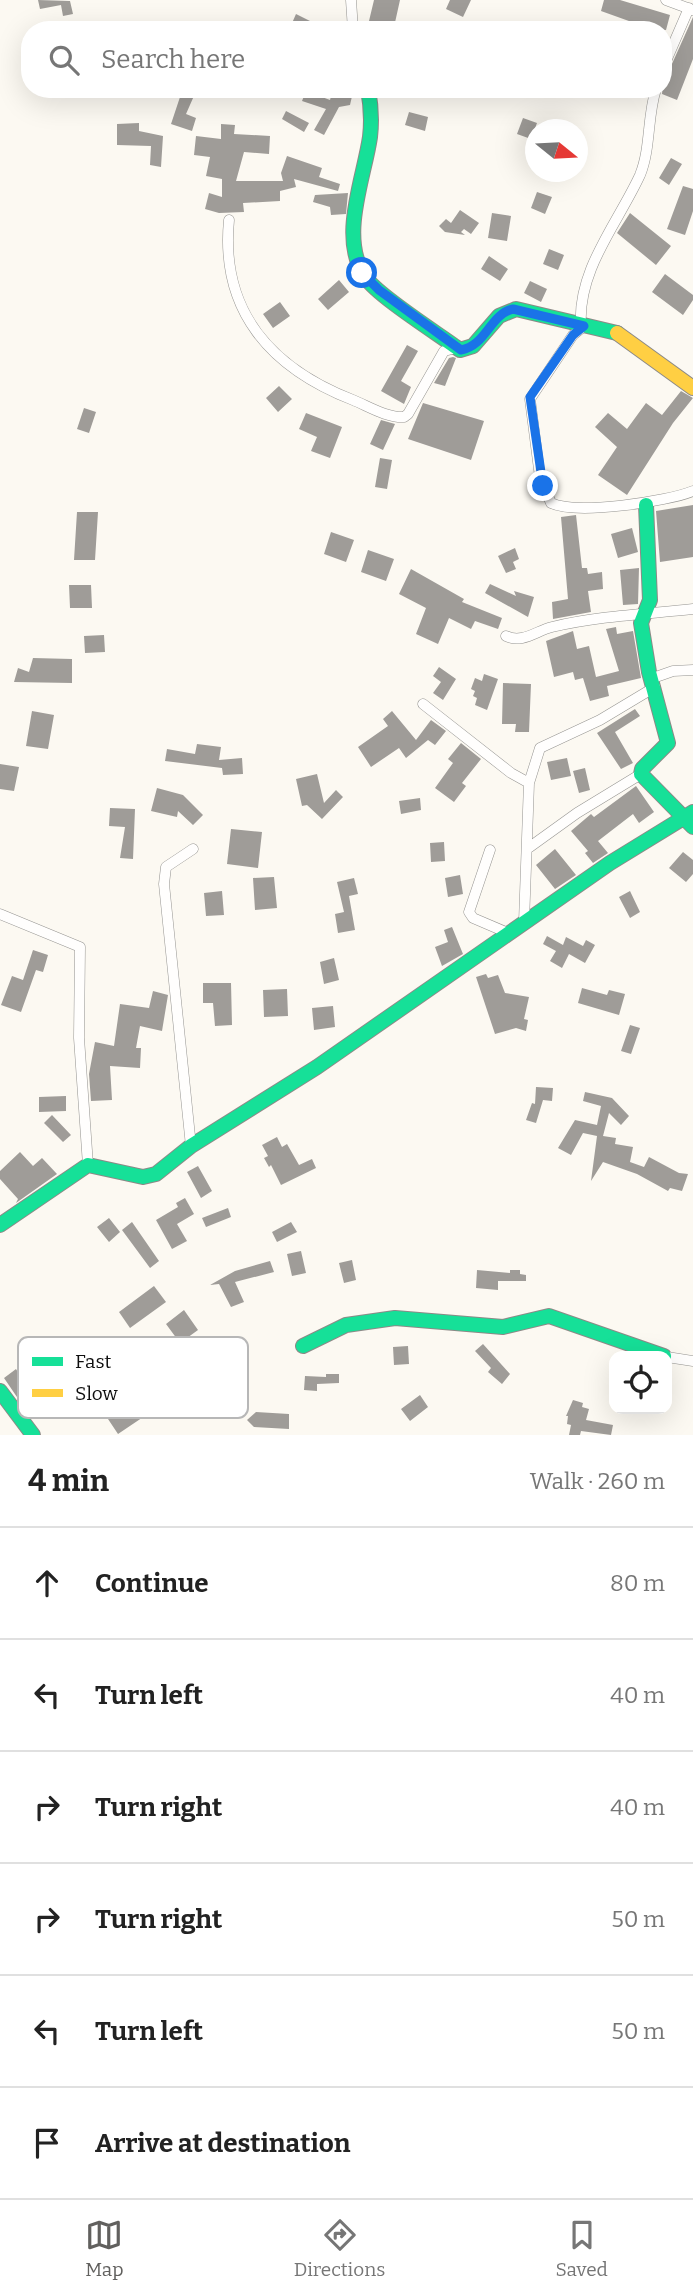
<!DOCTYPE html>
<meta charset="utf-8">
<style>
:root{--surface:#fff;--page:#f6f6f6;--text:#222;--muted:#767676;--line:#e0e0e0;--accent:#61605e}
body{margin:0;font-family:Bitter,serif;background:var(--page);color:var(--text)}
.controls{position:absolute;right:21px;bottom:21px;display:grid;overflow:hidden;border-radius:14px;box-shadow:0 7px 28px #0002}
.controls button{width:63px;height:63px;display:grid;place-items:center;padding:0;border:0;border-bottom:2px solid var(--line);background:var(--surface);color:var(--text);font:35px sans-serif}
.compass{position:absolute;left:525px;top:119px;width:63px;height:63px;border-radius:50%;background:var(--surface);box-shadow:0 7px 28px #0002;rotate:108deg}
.stop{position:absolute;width:21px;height:21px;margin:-16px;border:5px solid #1a73e8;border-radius:50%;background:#fff}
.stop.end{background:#1a73e8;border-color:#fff;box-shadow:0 2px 7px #0008}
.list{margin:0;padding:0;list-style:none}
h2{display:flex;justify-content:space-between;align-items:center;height:91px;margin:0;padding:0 28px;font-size:30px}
h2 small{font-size:23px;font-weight:400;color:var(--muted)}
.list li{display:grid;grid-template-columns:46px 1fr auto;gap:21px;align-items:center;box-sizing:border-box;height:112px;padding:0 28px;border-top:2px solid var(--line)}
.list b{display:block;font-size:26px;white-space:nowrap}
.list em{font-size:23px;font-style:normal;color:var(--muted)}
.icon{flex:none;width:38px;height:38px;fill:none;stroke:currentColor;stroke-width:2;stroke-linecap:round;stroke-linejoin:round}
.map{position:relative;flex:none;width:693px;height:1435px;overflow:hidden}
.search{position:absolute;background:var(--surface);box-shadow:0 7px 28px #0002;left:21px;right:21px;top:21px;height:77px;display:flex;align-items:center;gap:18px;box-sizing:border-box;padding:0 24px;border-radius:28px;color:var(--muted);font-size:26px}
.sheet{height:763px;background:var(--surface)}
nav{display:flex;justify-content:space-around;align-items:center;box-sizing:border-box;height:98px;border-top:2px solid var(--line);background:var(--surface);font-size:19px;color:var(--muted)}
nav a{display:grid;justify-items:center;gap:4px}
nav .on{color:var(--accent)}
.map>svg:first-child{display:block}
.building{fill:#9f9c98}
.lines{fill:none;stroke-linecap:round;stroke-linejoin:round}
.street-casing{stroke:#959491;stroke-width:11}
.fast-casing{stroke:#8c8a87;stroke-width:16}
.slow-casing{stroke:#8c8a87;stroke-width:16}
.street{stroke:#fffefd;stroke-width:10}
.fast{stroke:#16e098;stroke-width:14}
.slow{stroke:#ffcf43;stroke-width:14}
.route{stroke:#1a73e8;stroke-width:9}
.key{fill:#fff;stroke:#b7b7b7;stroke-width:2}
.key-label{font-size:19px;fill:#0e0e0e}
</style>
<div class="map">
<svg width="693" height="1435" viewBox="0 0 693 1435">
<rect width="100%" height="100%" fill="#fcf9f2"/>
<!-- building -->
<path class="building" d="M38 0 70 1 73 14 63 16 61 5 40 9Z
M374 0H400L394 27 369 21Z
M450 0H471L463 17 446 9Z
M604 0H620L670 15 666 30H654L601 11Z
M296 14 328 30H289Z
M693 17V59L677 100 662 94 663 84Z
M161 89H197L186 114 196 118 192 131 171 124 180 97Z
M333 89 353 92 350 105 339 107 324 135 314 130 326 109 302 101 306 91 330 100Z
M286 111 309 123 304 132 282 119Z
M409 112 428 117 425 131 405 125Z
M523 118 537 123 531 139 517 134Z
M139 123V131L163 136 161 167 150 165 151 146 117 145V124Z
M221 124 235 125 234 134 270 136 269 154 244 152 236 181H283L281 173 287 156 322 168 319 177 340 184 338 191 294 179 296 187 280 191V201L243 203 244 212 219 213 205 209 209 193 222 197V179L206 176 210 157 194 155 196 136 221 139Z
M671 158 682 164 669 185 659 178Z
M683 186 693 189V211L685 235 667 229Z
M537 192 552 197 545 214 531 208Z
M348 193 346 214 331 215 330 207 313 202 315 195Z
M460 210 479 223 471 234 464 229 461 232 465 235 445 232 439 226 446 219 451 223Z
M492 213 511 216 507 241 488 238Z
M630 213 671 246 656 265 617 233Z
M549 249 564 255 558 270 543 264Z
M489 256 508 269 500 281 481 269Z
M665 274 693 295V300L683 315 652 292Z
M339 280 349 292 328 310 318 299Z
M530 281 547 289 541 302 524 293Z
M280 302 290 316 273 328 263 314Z
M407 345 418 351 401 381 411 387 404 404 381 391Z
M453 357 456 358 445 386 434 383 449 358Z
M279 386 292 399 278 412 266 398Z
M681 391 693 398 673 423 627 495 598 475 617 447 595 427 608 413 627 429 646 403 662 415Z
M423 403 484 421 471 460 408 439Z
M84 408 96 412 89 433 77 429Z
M306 413 342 427 330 458 311 451 317 437 299 429Z
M381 420 395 424 383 450 370 444Z
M380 458 392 460 387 489 375 487Z
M693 505V557L660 562 656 511Z
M77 512H98L95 560H74Z
M576 515 582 568H587L588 574 602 572 603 589 588 591 591 612 553 619 552 602 568 599 561 517Z
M632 528 638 552 618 558 611 534Z
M331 532 354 540 346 562 324 554Z
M515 548 519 559 513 562 516 569 506 573 498 556Z
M368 550 394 559 386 581 361 572Z
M639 568 638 604 623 605 620 570Z
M411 569 464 599 462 602 502 618 498 629 475 621 471 629 449 618 438 644 416 634 426 608 399 594Z
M490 584 516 596 514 591 534 597 528 617 485 593Z
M69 585H91L92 608H70Z
M616 627 617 634 633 631 641 678 607 686 609 696 590 701 583 678 575 680 573 672 554 677 546 641 573 631 577 649 589 646 596 677 619 671 606 629Z
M104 635 105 652 85 653 84 636Z
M33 658 72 659V683L14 682 18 668 29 672Z
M439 667 456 679 443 700 433 693 441 682 433 676Z
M484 674 498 679 487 710 475 705 477 698 473 696 475 691 471 689 475 678 482 681Z
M503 683 531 684 529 732H515L516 724H502Z
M635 709 640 716 615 732 633 763 621 769 597 733Z
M32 711 54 715 48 749 26 746Z
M392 711 416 740 431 720 446 731 435 745 428 740 406 758 399 748 371 767 358 747 388 726 383 719Z
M461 743 481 759 462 783 466 786 454 802 435 788 453 763 448 759Z
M197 744 221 747 219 760 242 758 243 774 223 775 222 768 165 761 167 749 195 754Z
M567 758 571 776 551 780 547 762Z
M0 764 19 767 14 791 0 789Z
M585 768 590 790 579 793 573 771Z
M317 774 324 803 336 790 343 797 322 819 307 805 302 806 296 779Z
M636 786 654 812 639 823 633 814 598 841 608 853 593 863 585 853 588 851 571 831 591 814 594 817Z
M157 788 183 795 203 815 193 825 178 811 177 817 151 811Z
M420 798 421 810 401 814 399 801Z
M110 808 135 809 133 859 120 858 125 827 109 826Z
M231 829 262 832 258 868 227 864Z
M444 842 445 861 431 862 430 843Z
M555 849 576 875 555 889 536 865Z
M683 852 693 860V874L686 882 669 868Z
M460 875 463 894 448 897 445 878Z
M274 877 277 908 255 910 253 878Z
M354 878 358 894 349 896 355 930 338 933 335 914 344 912 337 882Z
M222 891 224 915 206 916 204 893Z
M630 891 640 912 630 918 619 897Z
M452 927 463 954 442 966 435 947 448 942 444 930Z
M547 936 563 945 566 937 583 946 586 940 595 945 585 963 569 954 562 968 550 961 556 951 543 944Z
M33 950 48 955 43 972 36 970 21 1012 1 1005 12 976 23 980Z
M334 958 339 980 324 984 320 962Z
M486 974 488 978 498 975 505 993 529 997 524 1019 528 1020 526 1031 516 1028 495 1034 476 977Z
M203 983H231L232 1025 215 1026 213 1003H203Z
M582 988 607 995 609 990 625 994 619 1015 578 1003Z
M287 989 288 1016 264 1017 263 990Z
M153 991 168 995 162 1031 140 1026 136 1048H141L140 1068 110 1066 112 1100 91 1101 89 1074 95 1042 114 1046 120 1004 149 1008Z
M333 1006 335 1027 314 1030 312 1008Z
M630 1025 640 1028 631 1054 621 1051Z
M536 1087 553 1088 552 1101 543 1100 536 1123 526 1120 532 1103 535 1104Z
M585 1092 612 1098 629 1116 621 1125 609 1113 603 1136 616 1138 615 1144 633 1147 630 1162 644 1167 649 1157 679 1173 688 1174 682 1191 670 1188 668 1191 637 1174 603 1162 591 1181 597 1136 583 1133 571 1155 558 1148 575 1120 597 1125 601 1106 583 1101Z
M66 1096V1111L39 1112V1097Z
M52 1115 71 1135 63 1142 44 1123Z
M277 1137 282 1147 287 1144 299 1165 312 1159 316 1168 281 1185 271 1165 269 1167 264 1158 268 1156 262 1145Z
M20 1152 33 1166 42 1158 57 1174 16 1203 18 1199 0 1179V1171Z
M198 1166 212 1191 201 1198 187 1172Z
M185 1198 194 1214 177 1224 187 1241 172 1249 156 1220 178 1207 176 1203Z
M228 1208 231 1217 206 1227 202 1218Z
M109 1218 120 1232 109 1242 97 1227Z
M132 1222 159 1261 150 1268 122 1230Z
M291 1222 297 1232 277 1242 272 1232Z
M301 1251 306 1273 292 1276 287 1254Z
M352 1260 356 1280 344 1283 339 1263Z
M270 1261 274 1272 235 1282 244 1302 231 1307 219 1284 210 1285 235 1271Z
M477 1270 510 1273V1270H520V1274L526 1275V1281H498V1290L476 1288Z
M154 1286 166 1302 130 1328 119 1312Z
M184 1310 198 1330 180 1343 166 1324Z
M483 1344 510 1374 502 1384 488 1372 491 1368 475 1351Z
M408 1346 409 1364 394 1365 393 1347Z
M189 1360 199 1373 170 1399 118 1434 108 1419Z
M38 1366 44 1375 27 1387 31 1392 19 1400 4 1378 16 1369 21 1377Z
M326 1374H339V1383L317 1384V1391L304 1390 305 1376 326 1377Z
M420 1395 428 1407 410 1421 401 1409Z
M573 1400 583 1403 582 1407 589 1409 586 1420 613 1425 611 1435 581 1431 580 1435H569L571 1425 567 1424 568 1416H566Z
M256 1412 289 1414V1429L254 1427 247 1420Z"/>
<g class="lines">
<defs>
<path id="street" d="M351 0 353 30
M666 0 693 10
M663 68 689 8
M229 220C220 311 271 368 353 400 368 406 387 418 404 417L408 414 444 351 457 348
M581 326C577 270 618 223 640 175 651 148 647 117 656 89
M584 326 573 335 530 399 540 477 551 503C576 515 666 502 693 491
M506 636C522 644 536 631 552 627 598 616 646 614 693 609
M653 678 673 671 693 670
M423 704 511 773 529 783
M527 849 577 813 641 774
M490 850 469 912 473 918 508 933
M0 914 80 947 79 1038 88 1165
M524 922 529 783 540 748 600 720 655 687
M191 1146 164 884 166 867 193 849
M667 1357 693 1361"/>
<path id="fast" d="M368 89C371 105 372 120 370 137 364 179 338 239 366 278 378 296 440 335 460 350L473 346 499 316 516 309 617 333
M646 505 650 600 641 623 649 672 668 743 642 769 641 774 693 827
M0 1225 88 1165 143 1177 156 1174 191 1146 317 1067 610 863 693 812
M303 1346 346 1325 395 1318 503 1327 549 1316 664 1356
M0 1391 33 1435"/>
<path id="slow" d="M617 333 693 388"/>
</defs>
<!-- street casing -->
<use href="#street" class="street-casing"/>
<!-- fast casing -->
<use href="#fast" class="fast-casing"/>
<!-- slow casing -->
<use href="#slow" class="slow-casing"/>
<!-- street -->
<use href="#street" class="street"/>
<!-- fast -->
<use href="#fast" class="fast"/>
<!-- slow -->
<use href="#slow" class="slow"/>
</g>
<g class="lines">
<!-- route -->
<path class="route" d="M362 273 379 290 461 350C486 346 490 314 513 309L584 326 573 335 530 397 543 486"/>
</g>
<!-- legend -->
<rect x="18" y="1337" width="230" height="81" rx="10" class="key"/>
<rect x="32" y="1357" width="31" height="9" fill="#16e098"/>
<rect x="32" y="1389" width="31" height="8" fill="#ffcf43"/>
<g class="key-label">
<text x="75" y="1368">Fast</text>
<text x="75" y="1400">Slow</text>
</g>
</svg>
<div class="controls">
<button><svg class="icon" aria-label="locate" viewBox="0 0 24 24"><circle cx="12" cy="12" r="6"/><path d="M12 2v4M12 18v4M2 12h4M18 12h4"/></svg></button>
</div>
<svg class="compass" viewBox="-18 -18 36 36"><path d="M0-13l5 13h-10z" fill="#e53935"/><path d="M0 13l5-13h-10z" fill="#767676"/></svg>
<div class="stop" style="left:362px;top:273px"></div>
<div class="stop end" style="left:543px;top:486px"></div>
<div class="search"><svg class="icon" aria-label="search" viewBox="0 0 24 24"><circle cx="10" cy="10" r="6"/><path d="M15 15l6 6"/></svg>Search here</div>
</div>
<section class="sheet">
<h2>4 min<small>Walk · 260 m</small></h2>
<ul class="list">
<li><svg class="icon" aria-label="ahead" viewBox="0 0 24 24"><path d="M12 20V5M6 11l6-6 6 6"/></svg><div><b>Continue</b></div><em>80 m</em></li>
<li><svg class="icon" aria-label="left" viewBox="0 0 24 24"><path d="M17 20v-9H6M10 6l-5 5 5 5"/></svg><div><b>Turn left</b></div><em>40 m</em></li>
<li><svg class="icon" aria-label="right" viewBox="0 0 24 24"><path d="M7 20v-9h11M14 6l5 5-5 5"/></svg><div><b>Turn right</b></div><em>40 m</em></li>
<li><svg class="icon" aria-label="right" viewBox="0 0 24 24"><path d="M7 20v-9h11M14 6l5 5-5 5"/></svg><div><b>Turn right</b></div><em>50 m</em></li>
<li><svg class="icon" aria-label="left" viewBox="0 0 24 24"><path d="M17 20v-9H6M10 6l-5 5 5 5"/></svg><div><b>Turn left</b></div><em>50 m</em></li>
<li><svg class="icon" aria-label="arrive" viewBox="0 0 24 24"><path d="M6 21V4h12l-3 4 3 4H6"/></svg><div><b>Arrive at destination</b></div></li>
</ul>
</section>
<nav>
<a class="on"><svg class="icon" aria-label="map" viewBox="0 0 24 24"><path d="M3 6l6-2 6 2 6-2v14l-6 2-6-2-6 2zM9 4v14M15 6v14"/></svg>Map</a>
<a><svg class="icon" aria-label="directions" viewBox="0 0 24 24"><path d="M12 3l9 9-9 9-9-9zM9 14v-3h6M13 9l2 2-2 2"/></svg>Directions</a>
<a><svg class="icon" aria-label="saved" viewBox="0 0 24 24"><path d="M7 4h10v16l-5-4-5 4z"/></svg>Saved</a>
</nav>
